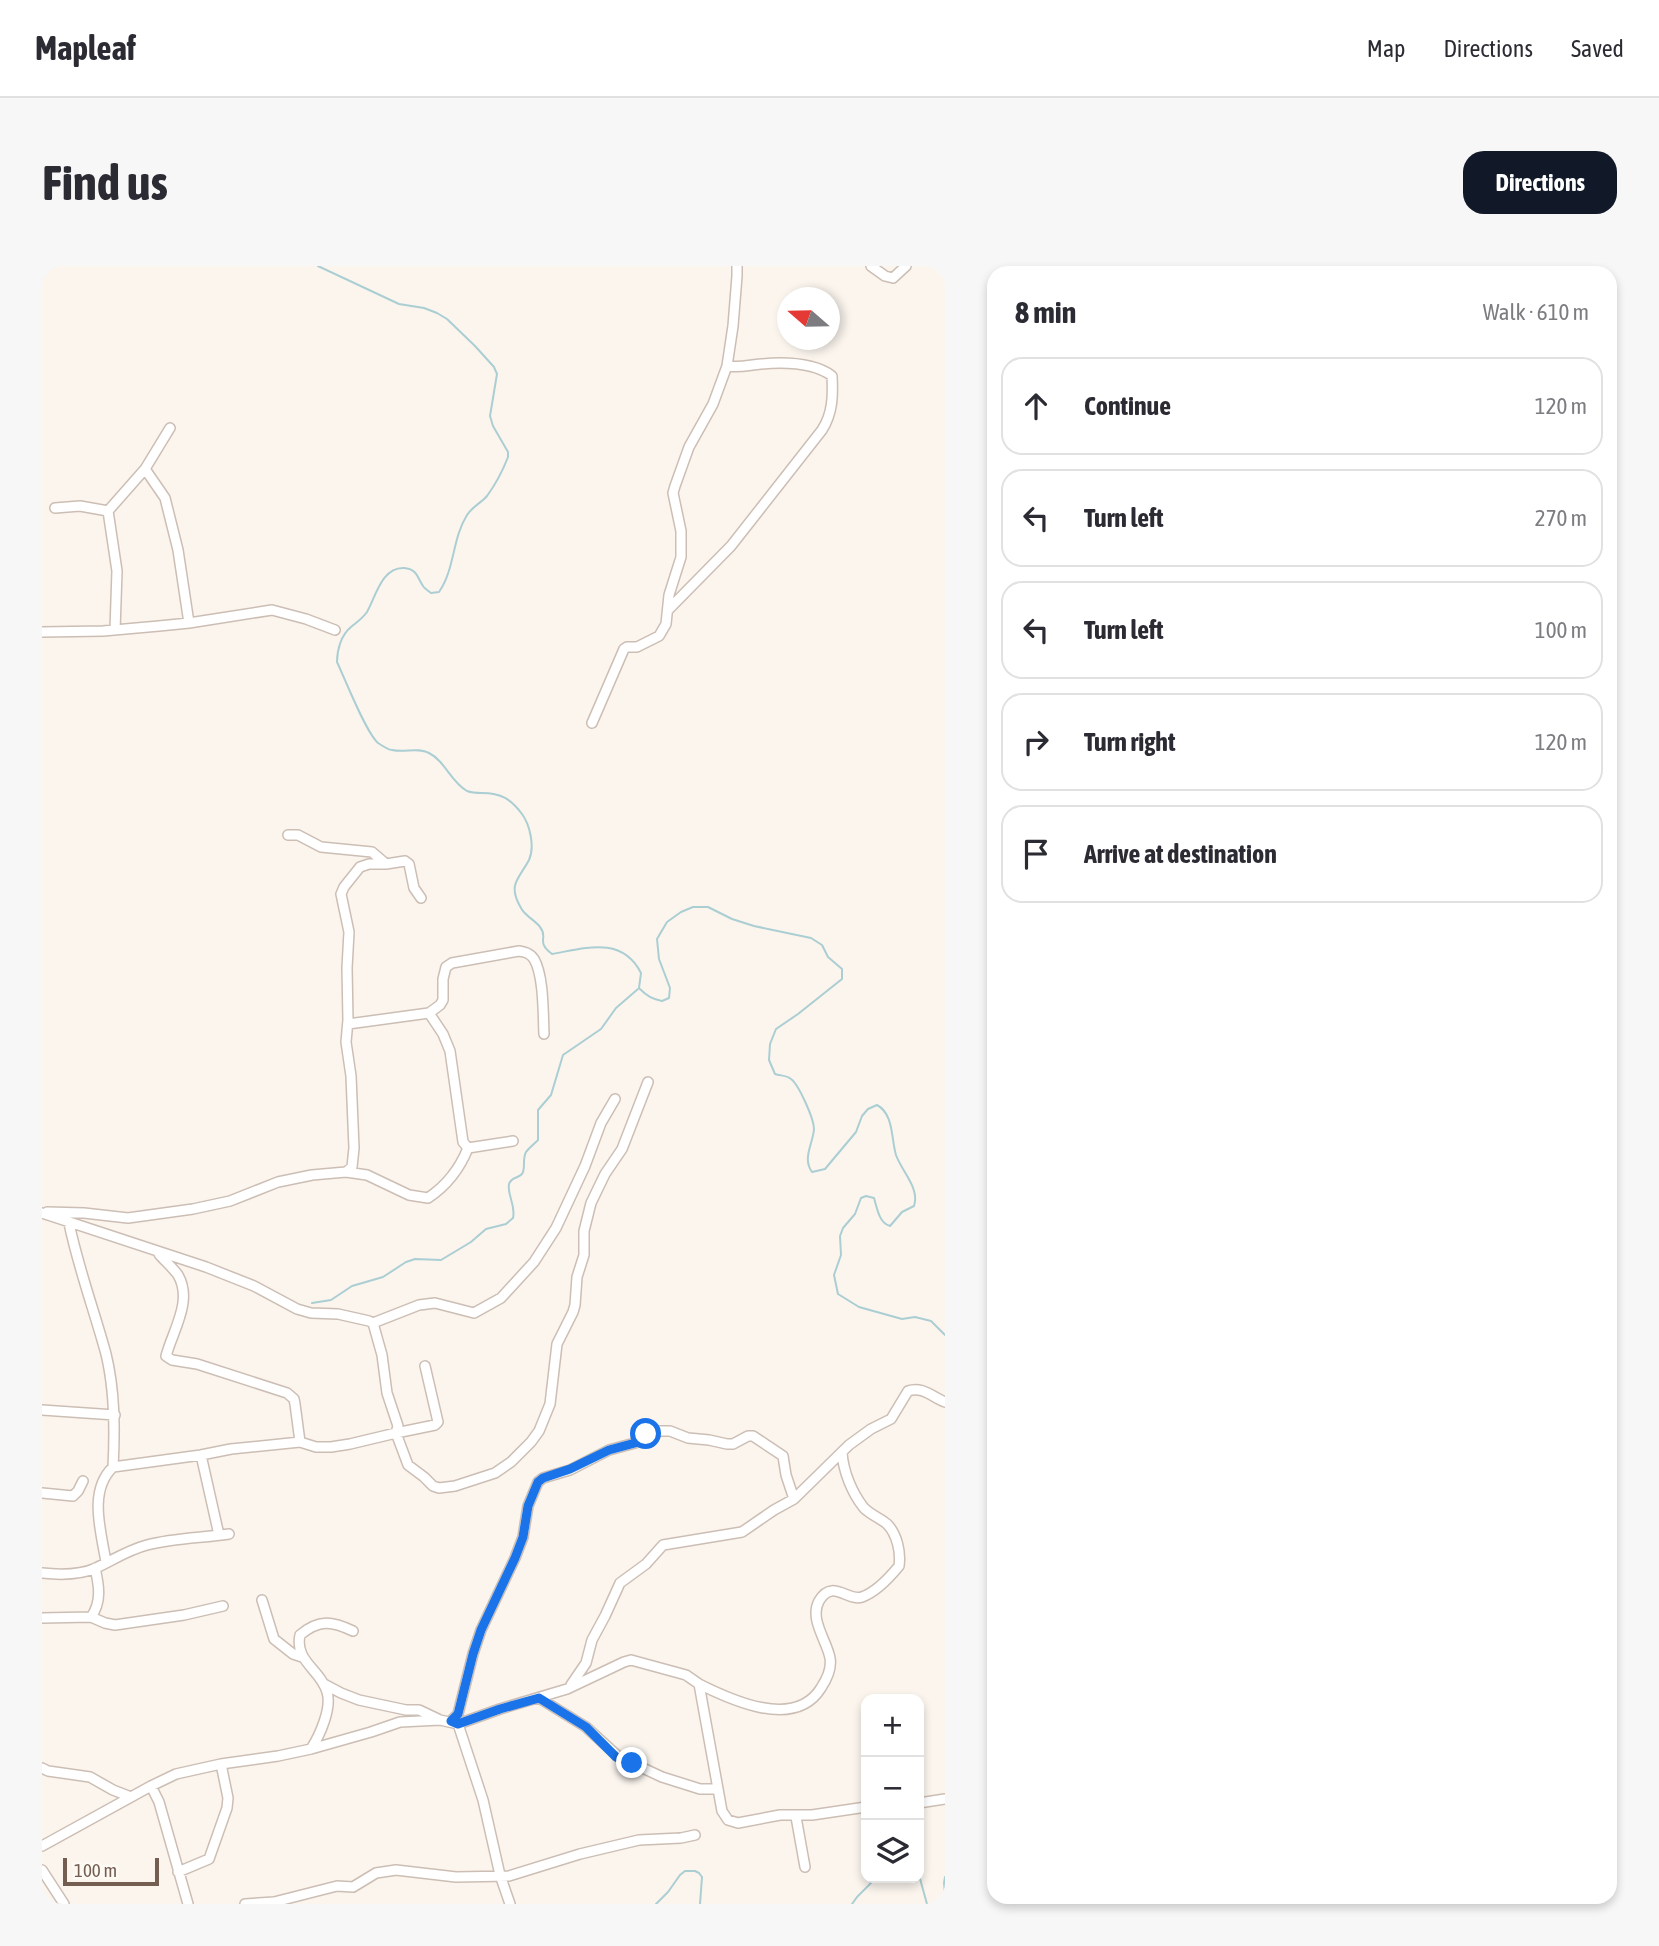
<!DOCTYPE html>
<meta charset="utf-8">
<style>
:root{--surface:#fff;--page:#f7f7f7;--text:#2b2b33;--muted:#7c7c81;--line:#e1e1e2;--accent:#111827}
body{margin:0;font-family:"Asap Condensed",sans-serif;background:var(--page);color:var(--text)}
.controls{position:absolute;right:21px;bottom:21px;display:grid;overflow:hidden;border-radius:14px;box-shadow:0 4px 10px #0003}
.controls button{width:63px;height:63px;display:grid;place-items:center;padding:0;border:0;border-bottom:2px solid var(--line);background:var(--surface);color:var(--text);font:35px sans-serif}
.compass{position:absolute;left:735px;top:21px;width:63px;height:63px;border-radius:50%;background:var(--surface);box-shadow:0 4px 10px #0003;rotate:290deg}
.scale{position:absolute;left:21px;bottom:18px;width:96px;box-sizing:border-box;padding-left:7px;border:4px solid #745e52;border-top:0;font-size:19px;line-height:24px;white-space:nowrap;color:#745e52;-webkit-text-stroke:5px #fdfaf4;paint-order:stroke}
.stop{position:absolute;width:21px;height:21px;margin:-16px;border:5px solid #1a73e8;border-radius:50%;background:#fff}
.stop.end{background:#1a73e8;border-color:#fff;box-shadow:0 2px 7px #0008}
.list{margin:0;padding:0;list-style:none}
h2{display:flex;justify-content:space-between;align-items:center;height:91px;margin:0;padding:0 28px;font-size:30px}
h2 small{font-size:23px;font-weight:400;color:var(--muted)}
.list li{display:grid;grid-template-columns:46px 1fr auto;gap:21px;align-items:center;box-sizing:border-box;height:98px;margin:0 14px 14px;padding:0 14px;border:2px solid var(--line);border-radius:21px}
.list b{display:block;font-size:26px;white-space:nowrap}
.list em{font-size:23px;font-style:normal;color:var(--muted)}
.icon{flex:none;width:38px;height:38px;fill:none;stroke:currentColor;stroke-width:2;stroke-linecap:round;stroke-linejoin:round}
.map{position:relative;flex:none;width:903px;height:1638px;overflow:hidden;border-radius:21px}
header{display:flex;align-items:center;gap:42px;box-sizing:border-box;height:98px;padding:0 35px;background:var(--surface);border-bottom:2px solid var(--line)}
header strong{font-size:33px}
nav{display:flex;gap:38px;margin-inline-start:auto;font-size:24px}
.intro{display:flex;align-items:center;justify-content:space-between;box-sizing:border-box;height:168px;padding:0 42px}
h1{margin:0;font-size:49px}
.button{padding:18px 32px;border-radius:21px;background:var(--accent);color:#fff;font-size:24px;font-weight:700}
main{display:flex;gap:42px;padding:0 42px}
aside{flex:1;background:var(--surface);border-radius:21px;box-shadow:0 4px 10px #0003}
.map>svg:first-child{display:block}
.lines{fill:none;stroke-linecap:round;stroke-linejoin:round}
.stream{stroke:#abced3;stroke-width:2}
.minor-casing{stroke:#ccbeb4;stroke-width:12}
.minor{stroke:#fff;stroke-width:9}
.route{stroke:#1a73e8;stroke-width:9}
</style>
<header>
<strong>Mapleaf</strong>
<nav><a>Map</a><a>Directions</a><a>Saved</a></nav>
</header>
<div class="intro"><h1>Find us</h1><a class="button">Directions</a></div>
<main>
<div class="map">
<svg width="903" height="1638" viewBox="0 0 903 1638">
<rect width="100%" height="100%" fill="#fbf5ee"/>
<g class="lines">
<!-- stream -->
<path class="stream" d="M276 0 357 38 382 42 395 47 405 53 433 80 452 101 455 108 448 150 451 160 466 186V191C461 204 453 219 445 230 439 237 430 241 425 249 410 273 413 303 397 326L389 327C389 327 381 321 381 320 375 311 375 303 362 302 340 301 334 330 325 346 320 353 315 356 309 361 299 369 295 384 295 396 303 413 324 467 336 477 339 479 347 484 350 484 363 487 376 481 387 487 403 495 409 516 425 525 430 527 435 527 440 527 459 527 469 533 480 548 488 559 493 581 487 594 477 613 465 618 479 642 483 650 493 654 498 661 507 672 493 675 510 688 544 682 580 670 599 707L597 722
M598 723C605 730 610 733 620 735L627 732 628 722 617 693 615 673 625 656 639 646 651 641H666L690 653 712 660 769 672 780 679 786 691 800 703V713L756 748 734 763 728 778 727 794 733 808C739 810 744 809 749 813 757 819 772 853 772 863 771 878 760 892 770 906L783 903 814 866 820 850 826 843 835 839C852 848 849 873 854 889 860 906 878 922 872 940L860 946 848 960C837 957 835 942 832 932L824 930 819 932 813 948 801 962 798 970 799 989 792 1009 796 1028 817 1041 860 1053 873 1051 889 1055 903 1069
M270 1037 289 1034 310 1020 341 1011 364 996 373 993 399 994 429 976 444 963 464 958 471 952C474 939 465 929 467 918 469 911 475 913 480 908 484 902 480 893 484 886 487 882 492 878 496 874V844L509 829 521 789 559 763 574 742 596 723
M877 1609 885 1638
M903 1611 902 1617 903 1628
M614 1638 626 1626 638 1609 643 1605H653L657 1607 660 1611 658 1638
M810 1638 815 1631 834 1612"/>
<defs>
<path id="minor" d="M829 0 843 10 851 12 864 0
M103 203 123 232 136 284 147 357
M13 242 38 240 66 245 103 203 128 162
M66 245 75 305 73 364
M626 344 689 280 780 164C791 147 791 129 790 110 771 96 742 96 719 98 707 99 698 102 685 100
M0 366 61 365 117 360 147 357 230 344 264 353 293 364
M550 457 582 383 585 381H595L617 370 624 358 627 329 639 291V265L631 227 633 220 647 181 671 138 685 100 691 60 695 10V0
M246 569H256L279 581 330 586 344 598 363 595 367 598 372 622 379 632
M387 747 401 768 408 785 421 876 426 882
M306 758 387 747 398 739 401 734V713L404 701 410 697 477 685C483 686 488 687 492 693 502 710 501 748 502 768
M304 906 310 901 312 882 309 810 304 776 306 754 305 702 307 666 299 628 302 621 318 601 327 598H344
M5 946 42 947 86 952 151 943 188 935 236 916 270 909 304 906 325 909 367 929 386 932C404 920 418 902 426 882L471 875
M0 947 164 1001 212 1020 255 1043 269 1047 296 1048 327 1055 331 1057 340 1089 345 1127 356 1160 354 1167 308 1178 289 1181H274L258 1176 189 1183 159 1189 71 1201C46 1225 59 1265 64 1296
M27 957C36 1001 52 1044 64 1088 73 1125 73 1163 71 1201
M117 988C123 995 131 1002 136 1009 151 1035 131 1064 124 1090L130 1094 155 1098 245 1127 252 1133 253 1138 258 1176
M331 1057 377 1039 393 1037 432 1047 459 1032 492 996 514 962 543 900 559 857 573 833
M383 1100 396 1156 393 1159 354 1167 366 1199 382 1211 391 1220 397 1222 413 1220 453 1207 469 1196 489 1176 497 1165 508 1138 515 1078 531 1046 533 1039 535 1011 542 989V965L549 937 563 908 580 883 606 816
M0 1144 73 1149
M159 1189 177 1269
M0 1227 31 1230 36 1225 41 1215
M0 1307C18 1309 38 1309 54 1302 71 1294 86 1284 105 1279 132 1272 159 1272 187 1268
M220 1334 232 1373 251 1388 260 1391
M49 1351 63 1357 73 1359 142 1349 181 1340
M0 1352 49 1351C60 1336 57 1319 53 1302
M282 1418 299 1427 317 1434 364 1444H377L396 1453
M657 1418C689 1434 753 1464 779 1422 785 1413 790 1403 788 1392 785 1375 767 1353 777 1335 790 1312 806 1336 820 1331 834 1326 848 1311 857 1300 859 1286 855 1268 845 1258 838 1252 829 1249 822 1242 810 1227 801 1205 800 1186
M529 1419 544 1397 550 1374 563 1350 578 1317 604 1298 621 1279 700 1266 732 1244 752 1233 807 1179 829 1163 849 1153 866 1125C881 1120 890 1131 903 1136
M497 1432 544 1461 579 1493 590 1497 620 1511 658 1523H676
M409 1455 416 1448 431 1388 439 1364 473 1292 481 1271 486 1240 496 1216 501 1212 528 1204 567 1184 593 1177 610 1165H628L646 1172 667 1174 685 1178H691L706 1170H711L741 1190 744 1209 752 1233
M416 1458 441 1534 458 1609 468 1638
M269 1483C278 1469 290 1442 285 1426 279 1404 252 1395 258 1369 277 1353 290 1355 311 1365
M0 1502 6 1505 48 1511 71 1524 89 1531
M109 1520 117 1536 146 1638
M877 1537 903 1533
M754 1551 763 1601
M0 1580 109 1520 134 1508 179 1498 236 1490 269 1483 329 1466 358 1456 398 1454 416 1458 458 1443 525 1423 582 1396 589 1394 644 1409 657 1418 680 1545 686 1554 696 1557 738 1549H770L824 1541
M0 1604 22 1638
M136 1606 167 1593 185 1542 186 1532 179 1498
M203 1638 232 1636 295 1620 311 1621 334 1607 354 1604 414 1611 467 1610 538 1588 597 1574 639 1572 653 1569"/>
</defs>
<!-- minor casing -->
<use href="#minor" class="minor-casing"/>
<!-- minor -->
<use href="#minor" class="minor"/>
</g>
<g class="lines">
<!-- route -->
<path class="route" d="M590 1497 574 1491 544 1461 497 1432 458 1443 416 1458 409 1455 416 1448 431 1388 439 1364 473 1292 481 1271 486 1240 496 1216 501 1212 528 1203 567 1184 593 1177 604 1168"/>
</g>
</svg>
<div class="controls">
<button>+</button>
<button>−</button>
<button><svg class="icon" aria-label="layers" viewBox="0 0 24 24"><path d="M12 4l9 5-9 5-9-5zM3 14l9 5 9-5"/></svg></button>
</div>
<svg class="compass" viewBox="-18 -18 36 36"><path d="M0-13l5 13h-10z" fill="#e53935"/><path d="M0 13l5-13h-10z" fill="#7c7c81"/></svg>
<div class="scale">100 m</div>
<div class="stop" style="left:604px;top:1168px"></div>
<div class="stop end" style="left:590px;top:1497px"></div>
</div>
<aside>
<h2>8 min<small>Walk · 610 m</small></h2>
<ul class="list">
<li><svg class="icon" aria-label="ahead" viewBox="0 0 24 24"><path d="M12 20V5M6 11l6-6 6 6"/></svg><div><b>Continue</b></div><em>120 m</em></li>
<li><svg class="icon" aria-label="left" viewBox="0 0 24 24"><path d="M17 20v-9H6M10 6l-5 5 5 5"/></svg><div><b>Turn left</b></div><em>270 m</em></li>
<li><svg class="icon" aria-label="left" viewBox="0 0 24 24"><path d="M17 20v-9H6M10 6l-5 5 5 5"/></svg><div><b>Turn left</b></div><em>100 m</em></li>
<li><svg class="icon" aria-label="right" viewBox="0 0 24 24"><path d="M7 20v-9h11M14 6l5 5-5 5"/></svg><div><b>Turn right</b></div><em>120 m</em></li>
<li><svg class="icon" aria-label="arrive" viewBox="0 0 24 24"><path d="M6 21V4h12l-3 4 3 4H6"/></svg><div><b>Arrive at destination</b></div></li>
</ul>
</aside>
</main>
